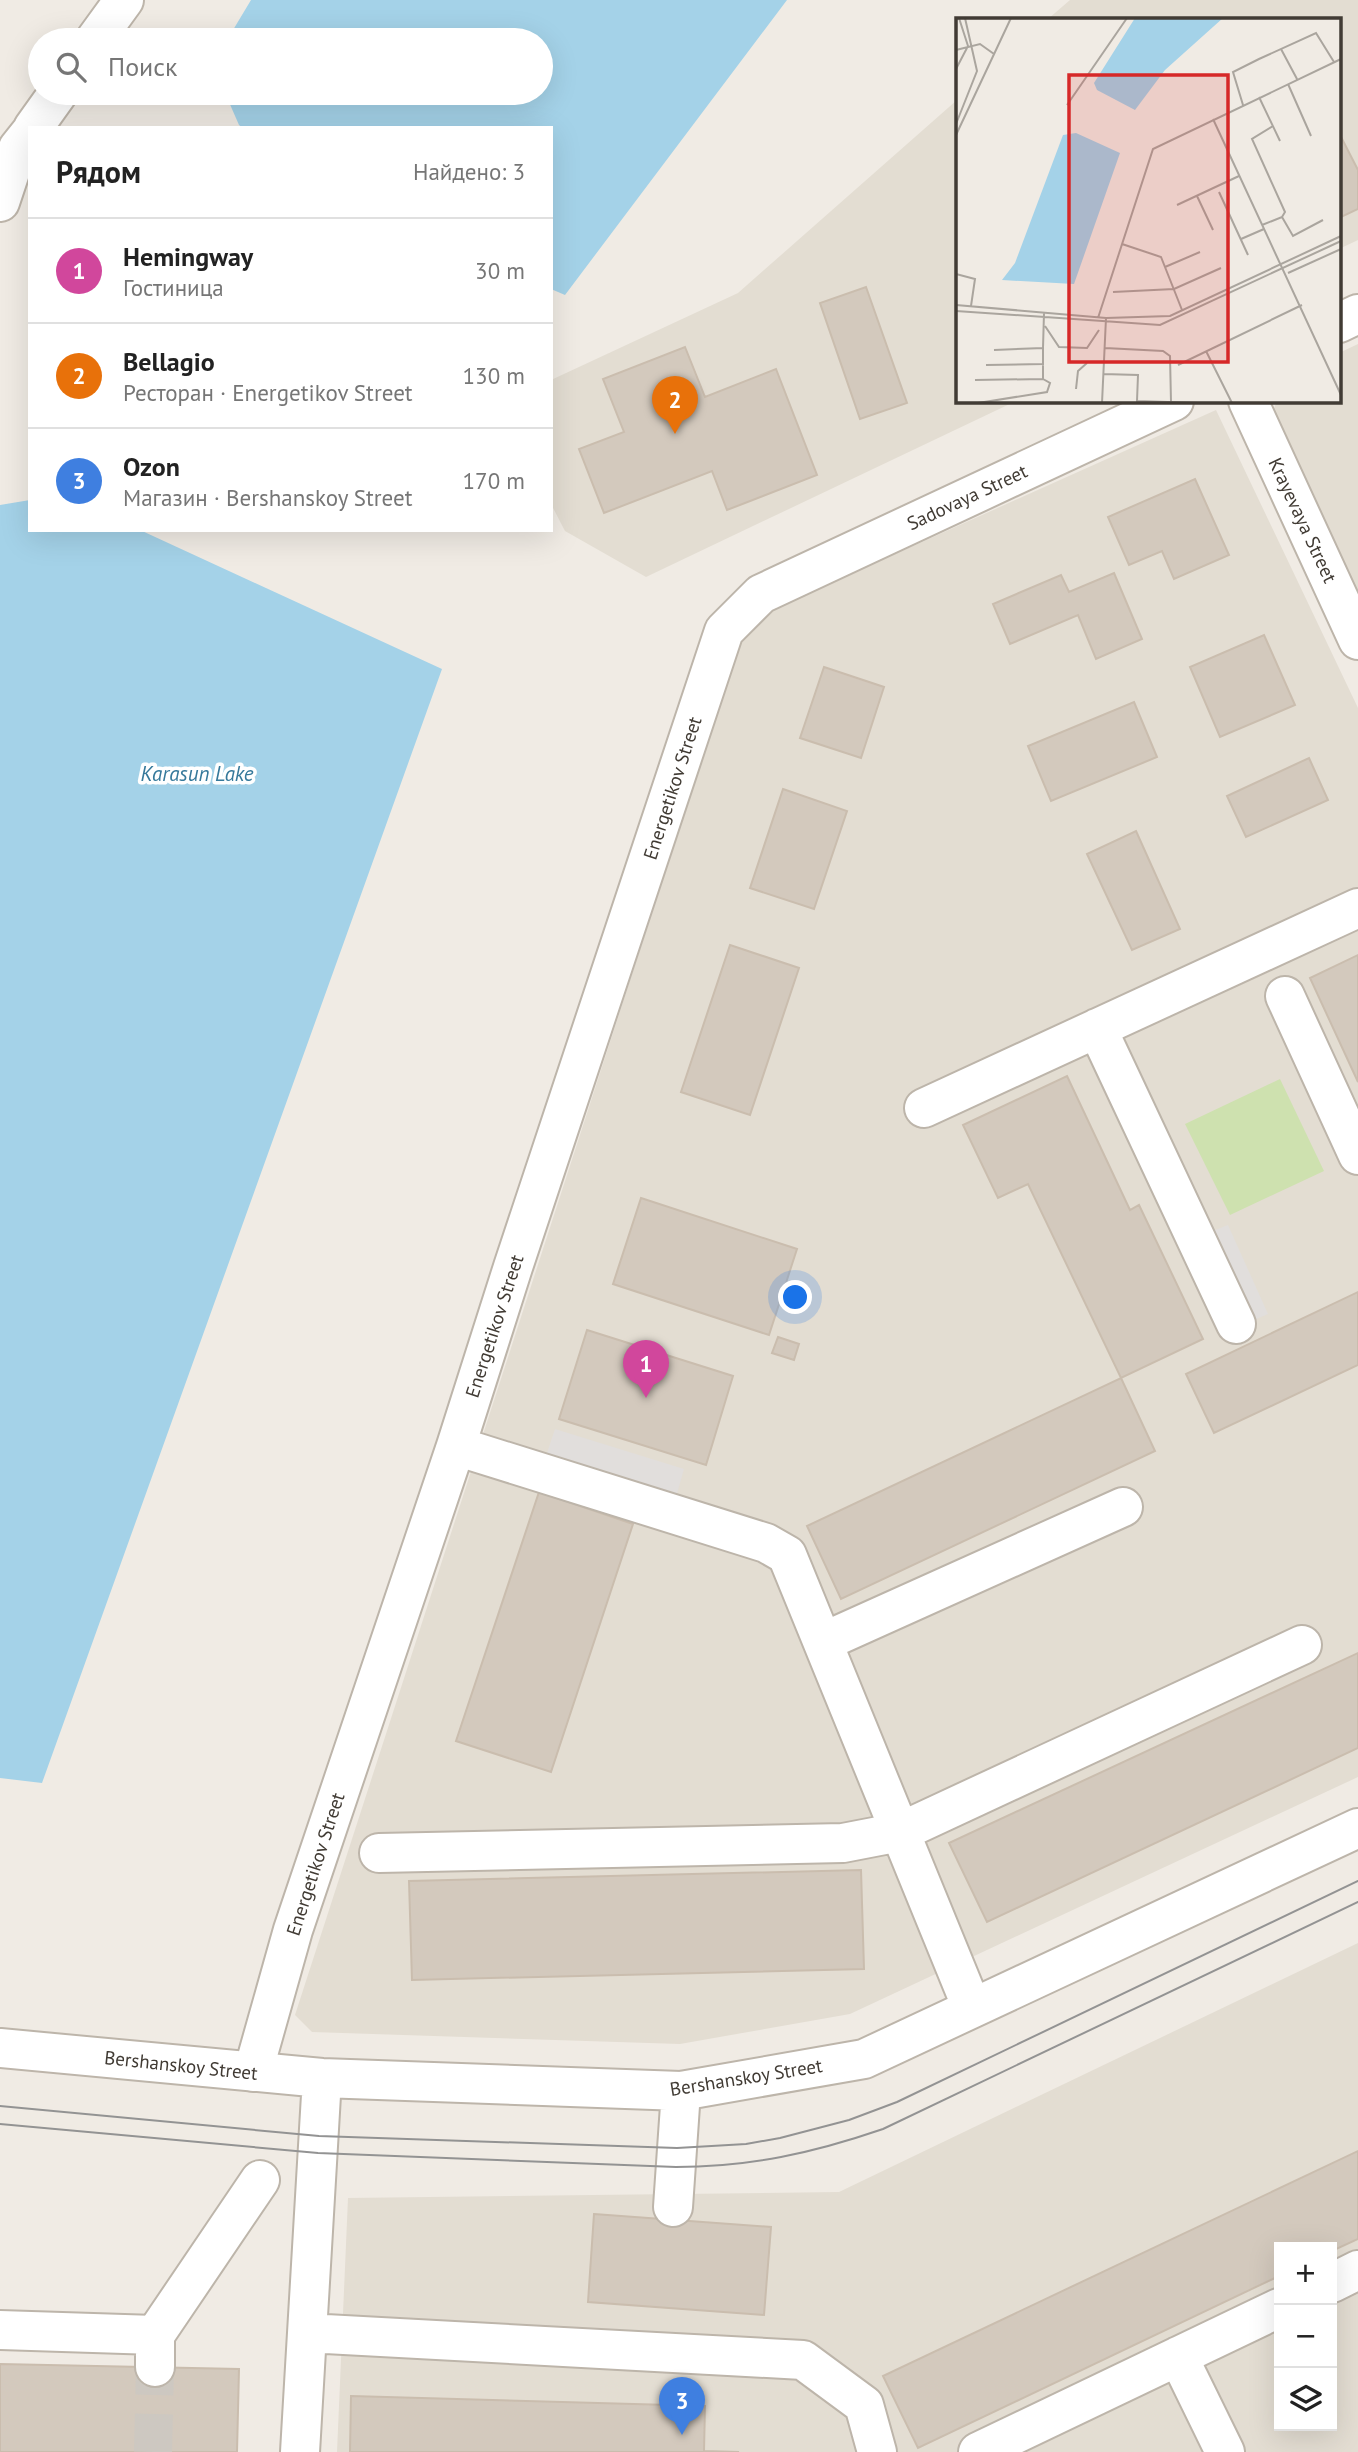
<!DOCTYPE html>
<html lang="ru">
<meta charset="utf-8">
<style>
:root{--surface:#fff;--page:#f6f6f6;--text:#222;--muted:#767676;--line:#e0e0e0;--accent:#e53325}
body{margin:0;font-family:"PT Sans",sans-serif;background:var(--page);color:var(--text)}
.controls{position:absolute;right:21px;bottom:21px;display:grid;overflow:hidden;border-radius:0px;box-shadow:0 7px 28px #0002}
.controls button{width:63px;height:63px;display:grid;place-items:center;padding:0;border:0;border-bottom:2px solid var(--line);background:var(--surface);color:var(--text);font:35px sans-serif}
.you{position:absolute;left:796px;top:1298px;width:24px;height:24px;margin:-18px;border:5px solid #fff;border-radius:50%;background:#1a73e8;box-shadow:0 0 0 10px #1a73e833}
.badge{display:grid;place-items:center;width:46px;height:46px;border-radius:50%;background:var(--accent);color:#fff;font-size:23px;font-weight:700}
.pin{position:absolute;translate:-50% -58px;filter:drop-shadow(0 2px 4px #0008)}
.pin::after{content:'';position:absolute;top:37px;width:24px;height:21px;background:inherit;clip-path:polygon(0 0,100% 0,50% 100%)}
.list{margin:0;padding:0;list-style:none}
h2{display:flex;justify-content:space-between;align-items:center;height:91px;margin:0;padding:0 28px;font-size:30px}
h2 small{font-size:23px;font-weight:400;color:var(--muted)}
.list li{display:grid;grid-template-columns:46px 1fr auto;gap:21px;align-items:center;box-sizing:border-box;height:105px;padding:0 28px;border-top:2px solid var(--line)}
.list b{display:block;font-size:26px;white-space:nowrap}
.list p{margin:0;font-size:23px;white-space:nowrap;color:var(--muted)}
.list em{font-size:23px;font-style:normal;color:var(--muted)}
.icon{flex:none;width:38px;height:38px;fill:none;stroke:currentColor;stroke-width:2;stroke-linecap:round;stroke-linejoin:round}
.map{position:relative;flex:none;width:1358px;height:2452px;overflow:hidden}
.search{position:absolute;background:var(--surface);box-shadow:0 7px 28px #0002;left:28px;top:28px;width:525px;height:77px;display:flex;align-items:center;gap:18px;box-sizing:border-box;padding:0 24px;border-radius:38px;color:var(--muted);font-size:26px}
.panel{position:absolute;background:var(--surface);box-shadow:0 7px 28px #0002;left:28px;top:126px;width:525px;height:406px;border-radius:0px}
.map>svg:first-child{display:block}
.residential{fill:#e3ddd2;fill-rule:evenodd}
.green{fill:#cee1af}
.parking{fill:#e1dedc}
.water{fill:#a4d2e8}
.building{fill:#d3c9bd;stroke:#cabdae;stroke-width:2}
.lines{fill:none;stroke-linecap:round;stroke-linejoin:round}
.minor-tunnel{stroke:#cdc8c1;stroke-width:38;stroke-dasharray:38 19;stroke-linecap:butt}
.minor-casing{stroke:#bdb5aa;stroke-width:42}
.minor{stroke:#fff;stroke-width:38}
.tram{stroke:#939393;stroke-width:2}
.labels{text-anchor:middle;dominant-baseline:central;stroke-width:7;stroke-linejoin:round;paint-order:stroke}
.street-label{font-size:19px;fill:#413b34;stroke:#fff}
.water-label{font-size:21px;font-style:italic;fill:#36799b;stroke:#fff}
.inset-road{fill:none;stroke:#aaa59e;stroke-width:2}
.view{fill:#d62828;fill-opacity:0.15;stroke:#d62828;stroke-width:3.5}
.inset-edge{fill:none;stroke:#413b34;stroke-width:3.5}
</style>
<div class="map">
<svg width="1358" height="2452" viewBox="0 0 1358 2452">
<rect width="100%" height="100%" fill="#f0ebe4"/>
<!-- residential -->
<path class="residential" d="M1070 0H1358V240L1339 249V19H1048Z
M957 100V401H1016L646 577 565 531 551 504V380L738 293Z
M1358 344V604L1271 416 1277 401H1339V353Z
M1216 410 1358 708V1777L850 2014 680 2044 312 2032 295 2015 737 650 757 616Z
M1358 1943V2452H337L348 2198 839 2192ZM1279 2247H1332V2426H1279Z"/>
<!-- green -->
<path class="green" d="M1280 1079 1324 1171 1230 1215 1185 1124Z"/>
<!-- parking -->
<path class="parking" d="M1228 1225 1268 1314 1245 1324 1205 1234Z
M555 1429 684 1469 676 1497 546 1456Z"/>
<!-- water -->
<path class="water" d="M251 0H787L565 295 551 289V128H243L239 125 225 93H541V40H227Z
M30 500V530H140L442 669 42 1783 0 1778V505Z"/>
<!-- building -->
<path class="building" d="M1339 133 1358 170V209L1339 218Z
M866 287 907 403 860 419 820 303Z
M685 347 705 397 776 369 817 475 727 510 712 471 604 513 579 449 624 432 603 379Z
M1195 479 1229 555 1174 579 1162 551 1129 565 1108 517Z
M1114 573 1142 639 1096 659 1078 615 1010 644 993 604 1061 575 1069 592Z
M1264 635 1295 705 1220 737 1190 667Z
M824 667 884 687 861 758 800 738Z
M1134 702 1157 757 1051 801 1028 746Z
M1309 758 1328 800 1246 837 1227 796Z
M783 789 847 811 814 909 750 888Z
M1136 831 1180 929 1132 950 1087 854Z
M730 945 799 968 750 1115 681 1092Z
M1358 955V1082L1310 978Z
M1067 1076 1130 1210 1139 1205 1203 1339 1121 1378 1028 1184 998 1198 963 1125Z
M641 1198 797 1249 769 1335 613 1284Z
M1358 1292V1365L1214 1433 1186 1374Z
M587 1330 733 1376 706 1465 559 1419Z
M778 1337 799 1344 794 1360 772 1353Z
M1121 1378 1155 1451 841 1599 807 1526Z
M539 1492 633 1524 551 1772 456 1741Z
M1358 1653V1748L987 1922 949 1843Z
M861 1870 864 1969 412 1980 409 1881Z
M1358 2151V2239L1332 2251V2247H1279V2276L918 2448 883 2376Z
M594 2214 771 2227 764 2315 588 2302Z
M0 2364 239 2369 237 2452H0Z
M351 2396 705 2406 704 2451 739 2452H350Z"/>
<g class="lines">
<!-- minor-tunnel -->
<path class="minor-tunnel" d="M153 2452 155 2367"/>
<defs>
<path id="minor" d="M95 40 124 0
M33 128 58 93
M0 202 18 148 30 133
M1339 323 1358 314
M1248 401 1358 640
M1285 996 1358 1155
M1097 1028 1236 1324
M924 1108 1358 908
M456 1446 766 1543 787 1555 972 2008
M823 1642 1123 1507
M379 1853 843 1843 900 1832 1302 1645
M0 2048 322 2078 681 2091 864 2059 1358 1828
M253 2072 293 1930 456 1446 513 1267 724 631 761 594 1174 401
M673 2207 681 2091
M1332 2283 1358 2270
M0 2330 155 2335 260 2180
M307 2333 803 2360 864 2405 877 2452
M155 2335V2367
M1178 2356 1225 2452
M300 2452 322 2078
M978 2452 1279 2308"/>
</defs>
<!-- minor casing -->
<use href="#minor" class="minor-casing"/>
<!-- minor -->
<use href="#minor" class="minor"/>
<!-- tram -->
<path class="tram" d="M0 2106 319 2136 677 2148 746 2144 780 2138 849 2120 897 2102 1358 1881
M0 2124 318 2153 676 2167C750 2167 813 2153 883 2129L1358 1902"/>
</g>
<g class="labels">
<!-- street labels -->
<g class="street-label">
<text transform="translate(967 497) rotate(-25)">Sadovaya Street</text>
<text transform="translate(1303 520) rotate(65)">Krayevaya Street</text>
<text transform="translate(672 788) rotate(-72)">Energetikov Street</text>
<text transform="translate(494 1326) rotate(-72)">Energetikov Street</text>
<text transform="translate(315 1864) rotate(-72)">Energetikov Street</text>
<text transform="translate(181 2065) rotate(6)">Bershanskoy Street</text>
<text transform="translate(746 2077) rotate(-9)">Bershanskoy Street</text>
</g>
<!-- water labels -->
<g class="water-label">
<text x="197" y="773">Karasun Lake</text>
</g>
</g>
<!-- overview -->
<g transform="translate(956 18)">
<rect width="385" height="385" fill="#f0ebe4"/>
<path d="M179 0H267L209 52 179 92 141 72 138 65ZM120 115 164 135 118 266 46 262 59 245 107 117Z" fill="#a4d2e8"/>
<path class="inset-road" d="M3 0 12 28M325 31 341 61M0 32 24 26 38 36M0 51 12 28M332 66 355 118M303 79 324 123M111 87 171 0M287 87 277 54 303 41 360 15 378 44M257 101 385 377M0 106 21 53 9 0M317 108 296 121 329 194 326 199M0 117 55 0M263 174 292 237M241 178 257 212M221 187 283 158M306 207 326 199 337 218 367 202M285 221 308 211M166 226 205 239 226 292M209 249 244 234M332 255 385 231M0 256 19 261 15 288M157 274 218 271 265 250M0 287 150 300 214 298 385 218M0 293 204 307 385 223M142 300 197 131 385 41M89 308 103 329 131 330 143 312M149 330 207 333 214 338 215 384M38 332 87 330 88 295M250 333 276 385M30 347 87 346V330M222 347 346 287M147 356 182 357 181 383 242 385M19 362 87 361V346M120 371 122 353 131 345M22 385 91 374 94 365 87 361M146 385 150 300"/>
<path class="view" d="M113 57H272V344H113Z"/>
<rect width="385" height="385" class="inset-edge"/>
</g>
</svg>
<div class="controls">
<button>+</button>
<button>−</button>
<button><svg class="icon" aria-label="layers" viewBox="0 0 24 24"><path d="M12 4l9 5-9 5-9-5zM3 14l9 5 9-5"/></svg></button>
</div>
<div class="you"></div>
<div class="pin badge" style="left:646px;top:1398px;background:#d1479c">1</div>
<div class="pin badge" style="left:675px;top:434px;background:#e8710a">2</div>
<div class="pin badge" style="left:682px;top:2435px;background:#3f7fe0">3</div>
<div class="search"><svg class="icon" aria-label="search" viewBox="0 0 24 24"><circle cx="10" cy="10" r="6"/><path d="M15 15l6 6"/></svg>Поиск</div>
<section class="panel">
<h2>Рядом<small>Найдено: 3</small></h2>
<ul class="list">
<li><span class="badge" style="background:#d1479c">1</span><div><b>Hemingway</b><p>Гостиница</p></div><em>30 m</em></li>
<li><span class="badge" style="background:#e8710a">2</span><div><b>Bellagio</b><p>Ресторан · Energetikov Street</p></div><em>130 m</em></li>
<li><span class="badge" style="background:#3f7fe0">3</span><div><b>Ozon</b><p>Магазин · Bershanskoy Street</p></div><em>170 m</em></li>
</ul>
</section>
</div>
